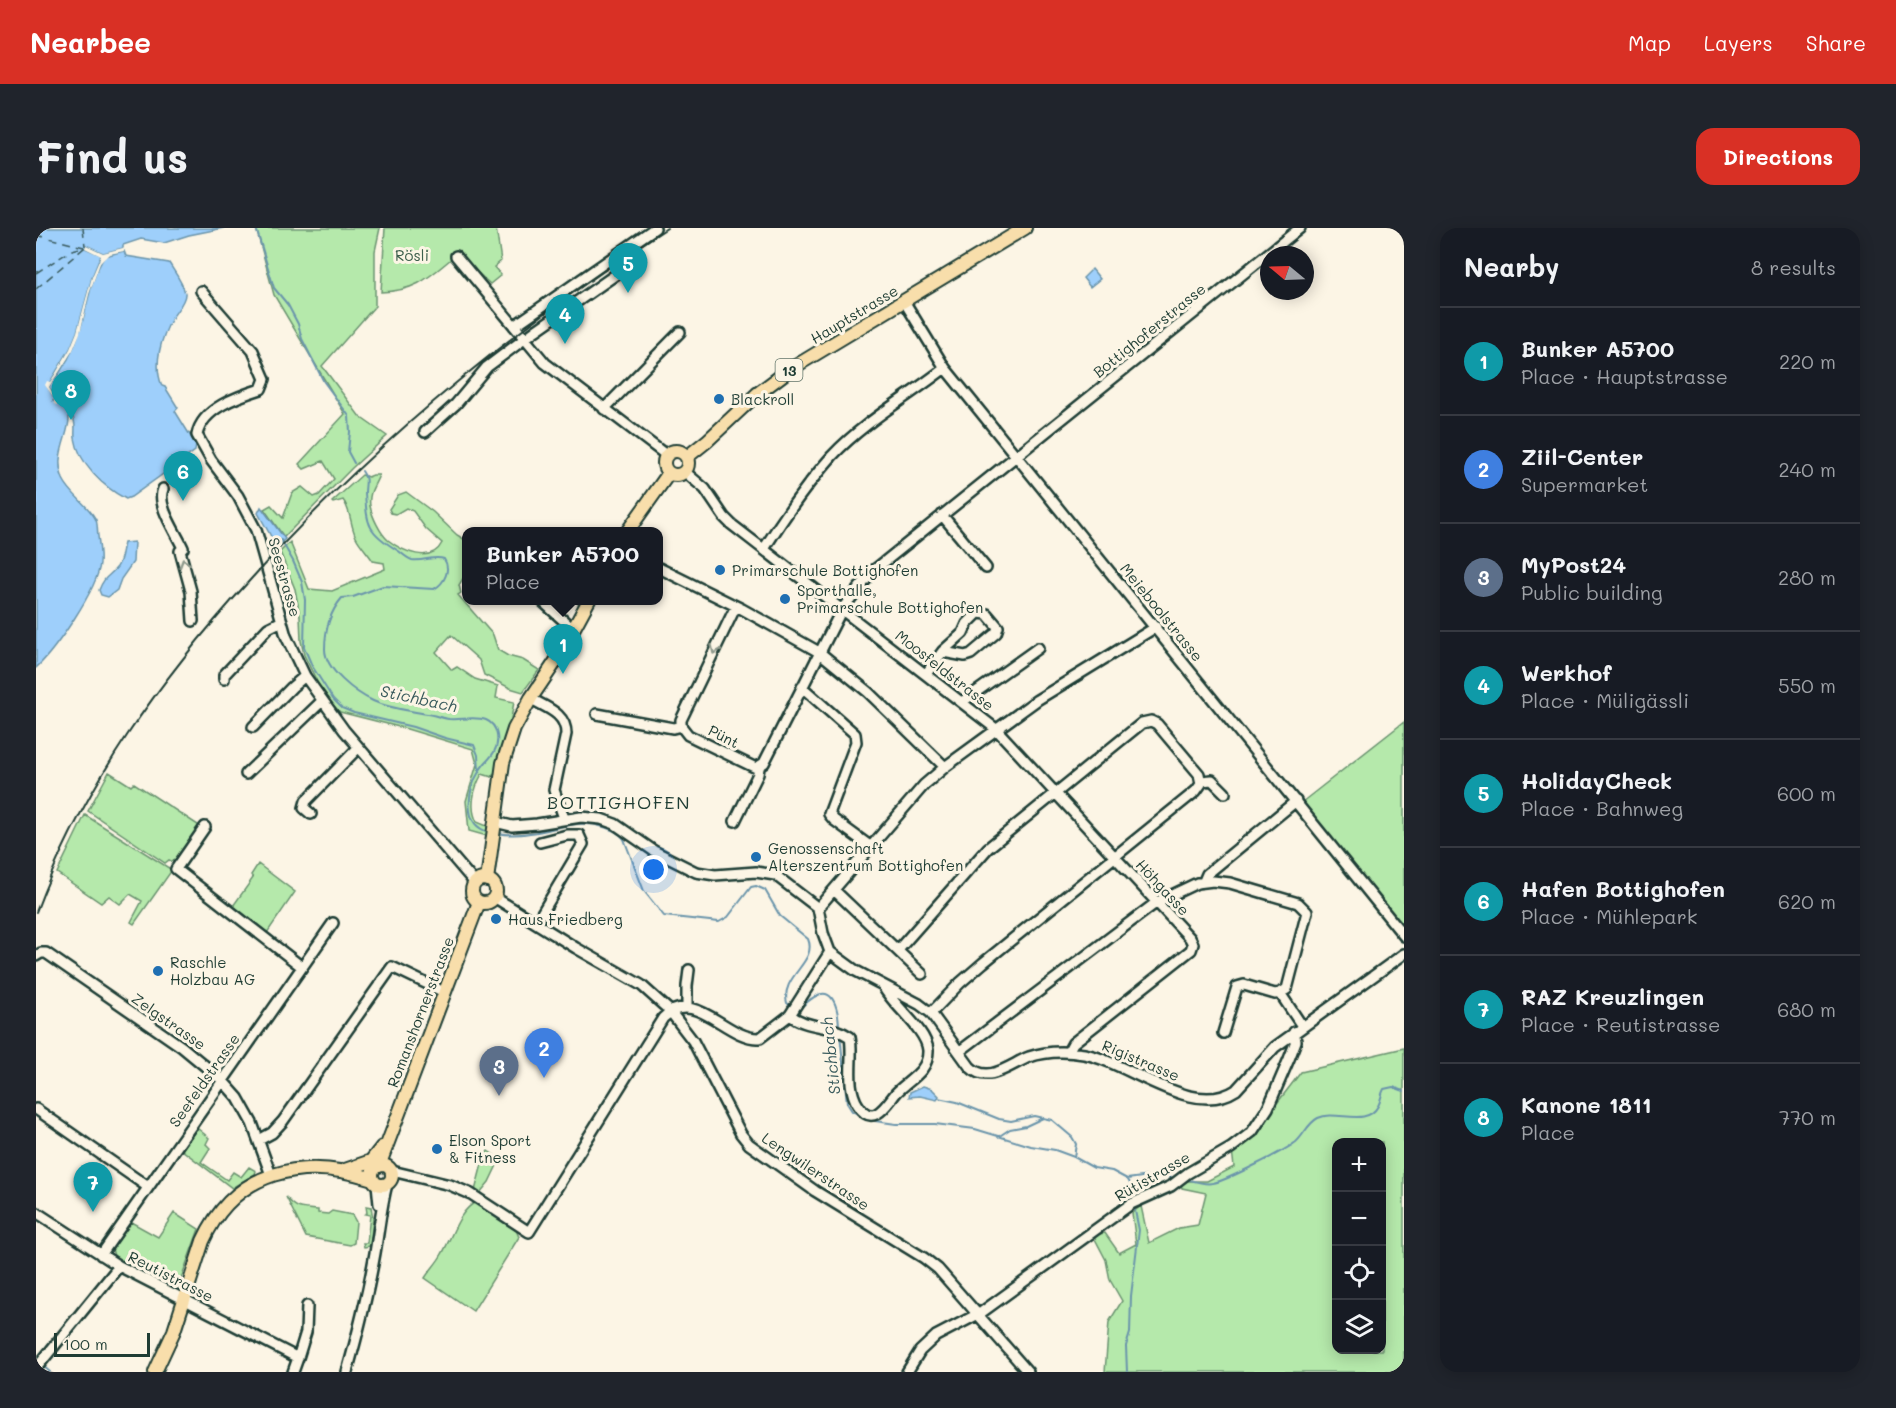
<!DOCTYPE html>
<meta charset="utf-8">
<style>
:root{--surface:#171b24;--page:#20242c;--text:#f1f3f6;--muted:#9ea1a6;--line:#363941;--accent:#d93025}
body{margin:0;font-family:Mali,sans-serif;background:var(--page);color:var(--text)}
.controls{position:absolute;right:18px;bottom:18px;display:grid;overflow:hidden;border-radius:12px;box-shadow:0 3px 15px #0003}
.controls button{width:54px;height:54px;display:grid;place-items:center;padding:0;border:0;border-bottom:2px solid var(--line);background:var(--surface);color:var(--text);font:30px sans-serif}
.compass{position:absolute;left:1224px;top:18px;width:54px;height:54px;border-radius:50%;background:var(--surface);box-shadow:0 3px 15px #0003;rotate:289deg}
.scale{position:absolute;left:18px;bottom:15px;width:96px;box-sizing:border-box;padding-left:6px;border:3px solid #1f3d34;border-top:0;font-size:16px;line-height:21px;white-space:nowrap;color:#1f3d34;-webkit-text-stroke:4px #fcf5e5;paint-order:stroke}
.you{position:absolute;left:618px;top:642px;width:21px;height:21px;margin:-15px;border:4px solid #fff;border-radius:50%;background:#1a73e8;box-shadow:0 0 0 9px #1a73e833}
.badge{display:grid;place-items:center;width:39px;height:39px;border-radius:50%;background:var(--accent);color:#fff;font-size:20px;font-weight:700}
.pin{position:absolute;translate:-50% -50px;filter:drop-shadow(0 2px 3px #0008)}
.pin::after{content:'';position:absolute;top:32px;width:21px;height:18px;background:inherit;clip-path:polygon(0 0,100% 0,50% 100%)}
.popup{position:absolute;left:426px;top:299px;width:201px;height:78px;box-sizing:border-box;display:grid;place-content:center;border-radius:12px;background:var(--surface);filter:drop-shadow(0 2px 4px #0005);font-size:20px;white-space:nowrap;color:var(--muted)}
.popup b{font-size:22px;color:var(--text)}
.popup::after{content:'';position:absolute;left:50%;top:100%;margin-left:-12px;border:12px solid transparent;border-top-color:var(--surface)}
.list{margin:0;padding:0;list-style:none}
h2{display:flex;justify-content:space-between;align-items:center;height:78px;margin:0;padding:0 24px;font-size:26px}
h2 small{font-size:20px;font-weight:400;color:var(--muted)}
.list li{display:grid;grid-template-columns:39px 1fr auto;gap:18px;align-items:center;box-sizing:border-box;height:108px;padding:0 24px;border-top:2px solid var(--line)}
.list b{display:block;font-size:22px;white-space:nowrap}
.list p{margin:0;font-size:20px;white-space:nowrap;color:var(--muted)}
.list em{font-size:20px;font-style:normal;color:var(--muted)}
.icon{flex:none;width:33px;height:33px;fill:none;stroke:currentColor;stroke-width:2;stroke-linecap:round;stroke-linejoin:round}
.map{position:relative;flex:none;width:1368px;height:1144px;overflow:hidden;border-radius:18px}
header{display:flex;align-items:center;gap:36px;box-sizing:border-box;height:84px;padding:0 30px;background:var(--accent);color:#fff}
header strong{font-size:28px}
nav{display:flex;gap:33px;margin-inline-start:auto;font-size:21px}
.intro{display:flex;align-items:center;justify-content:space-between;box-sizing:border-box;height:144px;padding:0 36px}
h1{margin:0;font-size:42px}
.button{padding:15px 27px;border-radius:18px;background:var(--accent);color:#fff;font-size:21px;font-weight:700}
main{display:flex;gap:36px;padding:0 36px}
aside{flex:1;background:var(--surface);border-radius:18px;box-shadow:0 3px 15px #0003}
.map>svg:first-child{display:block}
.green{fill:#b5e9ab;stroke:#6a9370;stroke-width:1.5;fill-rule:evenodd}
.water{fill:#9ecffb;stroke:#6b95ab;stroke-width:1.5}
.pier{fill:#fcf5e5}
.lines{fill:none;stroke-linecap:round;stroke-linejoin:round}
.stream{stroke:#6b95ab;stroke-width:2}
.ferry{stroke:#385a5c;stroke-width:1.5;stroke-dasharray:8 6;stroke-linecap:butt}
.minor-casing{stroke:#1f3d34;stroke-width:14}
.major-casing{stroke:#1f3d34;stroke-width:16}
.minor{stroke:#fcf5e5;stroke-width:9}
.major{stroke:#f8deab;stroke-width:12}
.rail{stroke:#1f3d34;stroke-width:2}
.oneway{stroke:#8e998c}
.poi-dot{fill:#1f6fb2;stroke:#fcf5e5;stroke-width:2}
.labels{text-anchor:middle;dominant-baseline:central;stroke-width:6;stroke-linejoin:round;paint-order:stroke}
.shield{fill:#fcf5e5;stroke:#617469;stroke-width:1.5}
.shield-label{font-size:14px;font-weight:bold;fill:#1f3d34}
.park-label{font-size:15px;fill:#3d5f4c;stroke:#fcf5e5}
.street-label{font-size:15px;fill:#1f3d34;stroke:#fcf5e5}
.poi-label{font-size:15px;fill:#1f3d34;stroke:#fcf5e5;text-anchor:start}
.water-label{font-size:16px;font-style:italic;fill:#385a5c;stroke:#fcf5e5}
.quarter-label{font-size:18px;letter-spacing:1.5px;fill:#1f3d34;stroke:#fcf5e5}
</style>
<header>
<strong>Nearbee</strong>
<nav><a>Map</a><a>Layers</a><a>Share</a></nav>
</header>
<div class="intro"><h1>Find us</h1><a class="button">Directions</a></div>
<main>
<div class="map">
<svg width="1368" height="1144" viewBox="0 0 1368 1144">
<rect width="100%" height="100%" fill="#fcf5e5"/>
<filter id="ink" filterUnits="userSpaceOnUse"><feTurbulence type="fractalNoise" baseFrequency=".0167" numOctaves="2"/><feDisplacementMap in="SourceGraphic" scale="12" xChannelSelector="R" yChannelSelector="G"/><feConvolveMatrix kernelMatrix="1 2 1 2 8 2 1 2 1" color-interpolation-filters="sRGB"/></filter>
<g filter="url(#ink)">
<!-- green -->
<path class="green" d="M220 0H344L339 23V78L286 138 324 189 351 208 316 240 248 309 228 281 235 277 247 290 256 265 266 259 278 269 283 267 298 251 287 233 268 241 263 236 309 186 238 67Z
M349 0H460L465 33 458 39 465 47 454 56 440 43 436 45 421 26C394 48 382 63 345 64Z
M326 247 332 249 337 247H343C339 258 332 264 334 278 336 288 344 305 352 312 366 323 395 337 406 315L390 301 377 283 370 280 360 286 355 285 353 281 362 267 370 264 397 284 421 307 431 313V344L423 357 425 365 422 367 457 407 462 422 472 428 487 432 503 442 487 464 474 460 448 447 443 432 415 407 400 424 416 442 421 439 439 451 462 458 460 470 478 474 474 496 459 544 456 549 446 546C438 560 433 579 441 594L451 598V608L433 603 430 573 441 536 437 521 371 501 304 484 288 468 268 427 265 413 264 388 259 361 244 324 254 314 273 361 296 363 349 341 348 335 337 333C332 325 324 317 320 309 314 297 315 282 307 272L297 275 296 274Z
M1368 494V702L1266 574Z
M73 544 95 558 98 555 165 599 139 635 133 632 129 635 52 583Z
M49 587 136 642 98 696 95 694 106 673 94 666 84 676 73 668 65 675 21 645Z
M222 636 259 664 231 705 197 678 217 650 215 647Z
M1368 820V1144H1069L1073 1094 1086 1073 1074 1052 1070 1032 1057 1007 1069 1005 1083 1025 1100 1016 1096 985 1105 978 1113 1015 1143 1000 1162 997 1170 965 1146 960 1144 953H1171L1198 939 1196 922 1222 900 1265 844ZM1300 914H1346V1122H1300Z
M161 900 173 910 170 916 174 920 165 934 191 952 197 944 205 949 213 939 220 943 219 946 196 960 146 922Z
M452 923 464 931 453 954 443 966 439 963 447 932Z
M250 969C262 983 265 980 282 982V985L292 986 296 983 316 987 320 994 318 1015 314 1017 270 1009Z
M440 974 480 1002 483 1009 437 1083 389 1050C394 1042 401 1035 406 1026 416 1010 422 983 440 974Z
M330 978 335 979 337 990 334 1018 328 1019 327 1015H331L334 987 329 986 331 985Z
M138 985 163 1001 143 1056C122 1057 95 1040 78 1028L76 1021 95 994 122 1009Z"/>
<!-- water -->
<path class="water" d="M0 0H188L153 7 128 15 105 11 87 17V20L67 25 50 17 49 20 65 27 56 49 41 104 34 121 14 154 12 160 19 171 17 173 24 175 13 159C26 143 38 123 44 102 52 77 54 50 69 28L88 23 90 28 133 35C138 43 147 55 149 65 150 73 140 83 136 90 125 110 117 136 126 158L129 159 142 180 139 183 160 217 159 223 95 269 90 271C67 259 43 236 39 210 38 202 41 195 36 188L33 189C34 206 17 228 27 251 34 266 51 276 59 290 62 294 61 302 62 308 63 316 65 327 64 335 62 361 19 422 0 440Z
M1056 41 1064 51 1054 59 1047 50Z
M225 279 249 311 241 319 222 285Z
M98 314 97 334 85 351 81 362 72 369 65 367 63 362C69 347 73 349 81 339 86 332 86 323 88 315Z
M887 858 896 861 903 868 901 872 884 868 873 869 874 864Z"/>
<!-- pier -->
<path class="pier" d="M50 17 67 25 87 20 88 23 73 26 64 35 53 66 44 105 37 122 13 159 20 170 24 172V175L21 177 18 175V170L9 157 11 153 14 154 20 145 34 121 41 104 56 49 65 28 49 20Z"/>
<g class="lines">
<!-- stream -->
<path class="stream" d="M220 0 238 60 252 77 262 96 266 111 288 154 313 188 314 204 312 224 318 235
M326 243C332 251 329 256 329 265 331 298 332 304 361 322 366 325 370 330 376 332 387 334 398 327 408 331 415 341 409 355 398 361L347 358 317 369 306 370C293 385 289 402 289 421 289 442 320 465 337 473 354 481 373 482 391 486 398 487 406 490 413 491 425 492 439 488 450 492 462 497 464 514 458 524 454 531 448 535 444 542 432 561 425 597 453 604
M245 312 257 333 266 354 269 372 268 419 276 438 297 471 306 480 318 485 377 499 409 510 438 517 442 527 443 542
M461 605C472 607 483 607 494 605 520 602 541 590 568 599 576 602 583 604 588 611L608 663 628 688 683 694 692 689 715 659 720 658 729 662 744 688 772 711C782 734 744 748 751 775L755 778
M764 780C769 776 774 771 780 768 800 757 803 789 803 801
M804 806 811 875 816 883 832 892 860 896H899L939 901 995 918 1019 922 1038 929 1058 940 1076 943 1091 951 1121 947 1141 950
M902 870 921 874 963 891 975 893 998 888 1016 892 1036 909 1040 916 1038 929
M962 909 974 901 990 898 1007 890
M1150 951C1158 953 1168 957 1177 955 1190 953 1250 922 1260 914 1268 907 1272 895 1282 890 1300 881 1330 900 1342 878 1345 873 1345 866 1348 861L1357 859 1368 863
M1092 952 1097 960 1098 972
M7 1138 14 1144
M1091 1144 1090 1118 1094 1105 1095 1068 1103 1002 1098 978"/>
<!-- ferry -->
<path class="ferry" d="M47 0 49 18
M0 7 48 19
M0 45 36 22 48 19
M0 61 49 19"/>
<defs>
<path id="minor" d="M420 28 509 135 630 227
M165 63 217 123 229 151 225 161C203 168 166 180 161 207L175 232 202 268 220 302 250 408 269 448 308 502 439 655
M868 73 909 140 1368 708
M478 98 619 0
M568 181 644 104
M389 204 420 176 451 139 499 103 592 38
M649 244 669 261 688 289 695 296 960 501 1154 710 1157 716 1155 722 1037 815 1032 824
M127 261C120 277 140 304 147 320L144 323 155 363 157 393
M906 287 950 340
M728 321C748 289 771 256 796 228 829 193 872 169 909 140
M623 340 706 381 783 424 832 464 909 539
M505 372 537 401
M700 378 645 492V498L652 507 720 540 728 535 806 381 837 343 1264 0
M1120 399 1001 472 909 539 888 557 782 680 787 705 794 724 820 743 883 776 895 785 934 839C952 857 975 836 993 829 1011 823 1030 823 1048 826 1093 834 1156 891 1200 862L1239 819 1368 726
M890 446 907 423 927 405 931 396 942 385 951 386 962 399 960 405 935 426 929 428 907 424
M188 451V447L232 400 246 393
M766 459 819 506 820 514 793 586 798 592 835 619
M499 473C514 481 530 487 530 506L518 562 528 590
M926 474 1002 420
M561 486 637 500 645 498
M217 499 256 459 269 448
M210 546 286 473
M1165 553 1176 552 1189 565
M275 586 268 580 270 573 322 520
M699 593 722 546 723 540
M459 594 476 598 501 596 545 589 565 591 579 596 618 623 660 644 679 647 720 644 739 647 782 680
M169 599 140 641 266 739
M1168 653 1171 646 1260 573
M798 662 886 746
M458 669 540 720 605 757 634 783 657 813 705 906 713 916 779 963 888 1030 902 1041 992 1144
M500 695 547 616 543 607H531L504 614
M862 722 952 620 1106 495 1115 493 1121 496 1163 546 1165 556 1160 563 947 735 924 755 895 785
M0 728 5 725H10L146 819 186 852 202 870 216 895 235 947
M1244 765 1266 798
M651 779V758L653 742
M754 787C771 801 796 796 814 809 818 830 809 857 822 877 837 901 851 876 860 865 872 852 893 844 892 822 890 801 857 778 847 758
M924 823 1121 674 1161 655 1177 653 1194 655 1262 675 1271 684 1251 761 1244 765 1239 766 1208 757 1201 759 1187 805
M0 881 112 959
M223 912 236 905 247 893 356 739 408 764
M356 943 414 957 435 966 493 1004 627 790C659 758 690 812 724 810L754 787 794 724
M341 956 343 976
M0 984 83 1038 262 1130 257 1144
M65 1027 297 695
M262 1130 270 1104 271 1078
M2 1138 83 1038
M311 1144C322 1105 332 1065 339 1025 343 1002 345 979 351 956
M871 1144 884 1123 900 1108 946 1084 1095 976 1135 958 1152 945 1195 920 1216 904 1232 880 1253 831 1260 813 1258 804"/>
<path id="major" d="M628 235a12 12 0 1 1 24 0a12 12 0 1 1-24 0Z
M651 229 671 213 721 166 753 142 989 0
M591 304 633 245
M436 663a12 12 0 1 1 24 0a12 12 0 1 1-24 0Z
M451 652 467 535 478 501 495 470 520 433 553 372
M336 947a10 10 0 1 1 20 0a10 10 0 1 1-20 0Z
M343 938 443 674
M309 942 335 933 346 919
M119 1144 138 1103 167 1013C199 942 267 928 337 951"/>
</defs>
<!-- minor casing -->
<use href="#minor" class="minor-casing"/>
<!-- major casing -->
<use href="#major" class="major-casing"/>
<!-- minor -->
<use href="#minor" class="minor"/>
<!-- major -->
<use href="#major" class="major"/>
<!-- rail -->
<path class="rail" d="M0 684C48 556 124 451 215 351 337 215 478 100 631 0"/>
</g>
<!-- one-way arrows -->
<defs><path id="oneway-chevron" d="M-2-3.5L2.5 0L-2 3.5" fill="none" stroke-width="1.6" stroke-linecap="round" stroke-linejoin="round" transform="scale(1.5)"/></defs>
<g class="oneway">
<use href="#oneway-chevron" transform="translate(148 335) rotate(-107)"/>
<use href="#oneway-chevron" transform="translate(679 422) rotate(115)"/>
</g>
</g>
<!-- markers -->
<g class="poi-dot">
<circle cx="683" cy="171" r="6"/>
<circle cx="684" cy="342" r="6"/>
<circle cx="749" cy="371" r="6"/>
<circle cx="720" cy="629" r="6"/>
<circle cx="460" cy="691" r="6"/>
<circle cx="122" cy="743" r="6"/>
<circle cx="401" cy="921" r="6"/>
</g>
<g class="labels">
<!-- shield labels -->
<rect class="shield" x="739.5" y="131" width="27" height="22" rx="4.5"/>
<g class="shield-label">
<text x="753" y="142">13</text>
</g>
<!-- park labels -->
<g class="park-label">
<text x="376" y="27">Rösli</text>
</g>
<!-- street labels -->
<g class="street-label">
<text transform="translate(818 86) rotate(-31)">Hauptstrasse</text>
<text transform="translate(1113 102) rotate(-39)">Bottighoferstrasse</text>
<text transform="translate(249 349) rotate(74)">Seestrasse</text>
<text transform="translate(1126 384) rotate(51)">Meieboolstrasse</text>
<text transform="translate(909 442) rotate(38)">Moosfeldstrasse</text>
<text transform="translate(688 508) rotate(27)">Pünt</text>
<text transform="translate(1127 659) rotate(47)">Höhgasse</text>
<text transform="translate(384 784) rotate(-69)">Romanshornerstrasse</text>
<text transform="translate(133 793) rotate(35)">Zelgstrasse</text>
<text transform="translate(1105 832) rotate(23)">Rigistrasse</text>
<text transform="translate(168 852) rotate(-55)">Seefeldstrasse</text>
<text transform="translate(780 943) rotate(34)">Lengwilerstrasse</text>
<text transform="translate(1116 948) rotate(-30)">Rütistrasse</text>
<text transform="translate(135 1048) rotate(27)">Reutistrasse</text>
</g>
<!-- poi labels -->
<g class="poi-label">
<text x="695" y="171">Blackroll</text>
<text x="696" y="342">Primarschule Bottighofen</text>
<text x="761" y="362">Sporthalle,<tspan x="761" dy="17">Primarschule Bottighofen</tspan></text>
<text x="732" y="620">Genossenschaft<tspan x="732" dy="17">Alterszentrum Bottighofen</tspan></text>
<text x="472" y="691">Haus Friedberg</text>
<text x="134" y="734">Raschle<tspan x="134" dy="17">Holzbau AG</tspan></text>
<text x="413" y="912">Elson Sport<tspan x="413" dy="17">&amp; Fitness</tspan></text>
</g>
<!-- water labels -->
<g class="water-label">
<text transform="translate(383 470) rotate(12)">Stichbach</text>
<text transform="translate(794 828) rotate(-96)">Stichbach</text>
</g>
<!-- quarter labels -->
<g class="quarter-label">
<text x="583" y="574">BOTTIGHOFEN</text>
</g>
</g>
</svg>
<div class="controls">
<button>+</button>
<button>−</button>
<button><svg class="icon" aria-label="locate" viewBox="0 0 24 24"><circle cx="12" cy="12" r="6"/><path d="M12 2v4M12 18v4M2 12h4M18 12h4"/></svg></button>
<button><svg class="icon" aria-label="layers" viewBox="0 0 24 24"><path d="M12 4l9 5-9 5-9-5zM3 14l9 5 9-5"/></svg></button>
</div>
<svg class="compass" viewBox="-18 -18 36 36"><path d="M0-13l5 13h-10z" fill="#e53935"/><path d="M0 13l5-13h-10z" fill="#9ea1a6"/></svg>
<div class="scale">100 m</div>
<div class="you"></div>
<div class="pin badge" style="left:527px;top:446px;background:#0f9aa8">1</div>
<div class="popup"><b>Bunker A5700</b>Place</div>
<div class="pin badge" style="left:508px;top:850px;background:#3f7fe0">2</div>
<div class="pin badge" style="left:463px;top:868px;background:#5c6f8a">3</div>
<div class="pin badge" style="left:529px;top:116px;background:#0f9aa8">4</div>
<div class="pin badge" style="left:592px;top:65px;background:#0f9aa8">5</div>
<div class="pin badge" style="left:147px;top:273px;background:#0f9aa8">6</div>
<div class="pin badge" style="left:57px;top:984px;background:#0f9aa8">7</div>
<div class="pin badge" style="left:35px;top:192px;background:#0f9aa8">8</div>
</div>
<aside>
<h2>Nearby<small>8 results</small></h2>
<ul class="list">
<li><span class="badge" style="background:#0f9aa8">1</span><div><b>Bunker A5700</b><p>Place · Hauptstrasse</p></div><em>220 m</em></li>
<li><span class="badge" style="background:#3f7fe0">2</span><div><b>Ziil-Center</b><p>Supermarket</p></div><em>240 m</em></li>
<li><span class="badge" style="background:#5c6f8a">3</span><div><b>MyPost24</b><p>Public building</p></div><em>280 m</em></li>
<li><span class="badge" style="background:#0f9aa8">4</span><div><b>Werkhof</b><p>Place · Müligässli</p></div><em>550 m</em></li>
<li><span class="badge" style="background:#0f9aa8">5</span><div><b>HolidayCheck</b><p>Place · Bahnweg</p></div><em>600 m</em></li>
<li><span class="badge" style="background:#0f9aa8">6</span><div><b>Hafen Bottighofen</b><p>Place · Mühlepark</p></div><em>620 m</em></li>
<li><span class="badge" style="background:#0f9aa8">7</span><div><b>RAZ Kreuzlingen</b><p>Place · Reutistrasse</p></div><em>680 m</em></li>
<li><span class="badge" style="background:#0f9aa8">8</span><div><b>Kanone 1811</b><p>Place</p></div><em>770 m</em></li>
</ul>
</aside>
</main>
